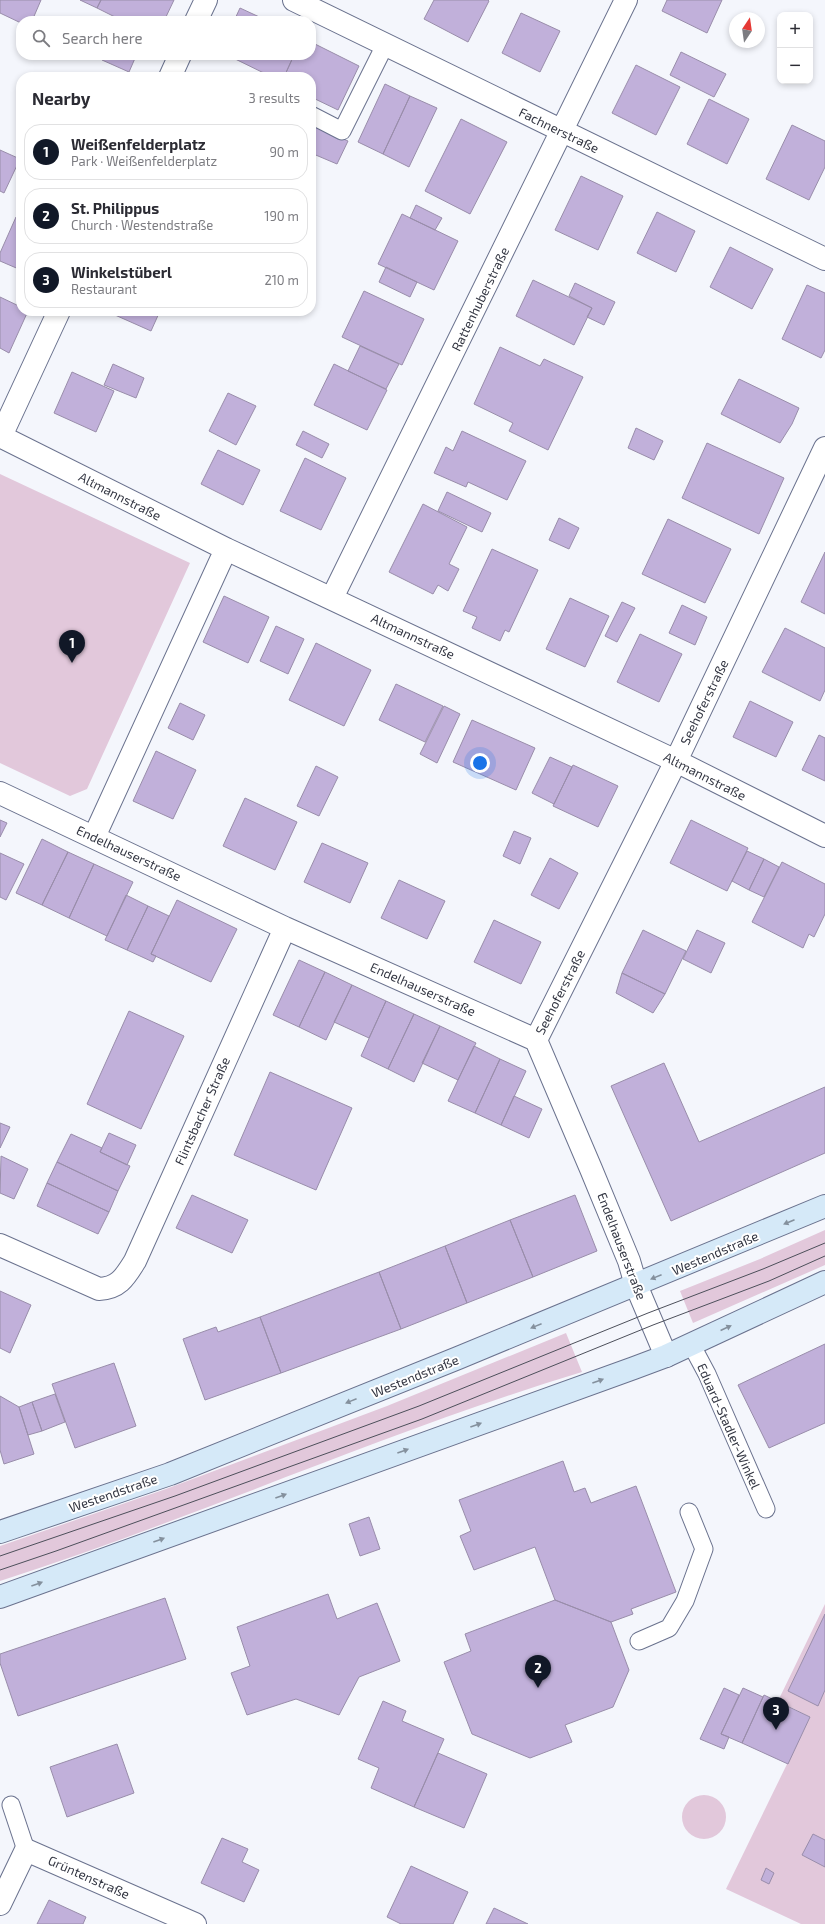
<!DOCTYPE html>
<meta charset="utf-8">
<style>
:root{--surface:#fff;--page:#f2f2f3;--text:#2b2b33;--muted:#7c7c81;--line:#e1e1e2;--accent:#111827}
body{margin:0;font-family:"Exo 2",sans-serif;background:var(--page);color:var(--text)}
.controls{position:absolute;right:12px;top:12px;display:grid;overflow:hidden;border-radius:8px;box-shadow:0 2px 6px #0003}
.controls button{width:36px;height:36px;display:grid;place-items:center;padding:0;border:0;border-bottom:1px solid var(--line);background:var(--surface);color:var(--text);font:20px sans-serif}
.compass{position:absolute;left:729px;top:12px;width:36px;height:36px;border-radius:50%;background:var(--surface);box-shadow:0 2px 6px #0003;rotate:13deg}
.you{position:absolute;left:480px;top:763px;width:14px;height:14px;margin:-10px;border:3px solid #fff;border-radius:50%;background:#1a73e8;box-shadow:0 0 0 6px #1a73e833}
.badge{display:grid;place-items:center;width:26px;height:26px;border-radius:50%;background:var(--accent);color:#fff;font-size:13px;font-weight:700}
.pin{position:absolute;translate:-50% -33px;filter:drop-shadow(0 1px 2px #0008)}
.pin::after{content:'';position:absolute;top:21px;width:14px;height:12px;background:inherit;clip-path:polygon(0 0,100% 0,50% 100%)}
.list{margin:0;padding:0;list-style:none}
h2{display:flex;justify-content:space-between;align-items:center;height:52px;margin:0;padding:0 16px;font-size:17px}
h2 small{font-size:13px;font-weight:400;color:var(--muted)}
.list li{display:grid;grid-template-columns:26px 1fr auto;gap:12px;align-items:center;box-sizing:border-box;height:56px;margin:0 8px 8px;padding:0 8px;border:1px solid var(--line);border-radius:16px}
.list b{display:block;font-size:15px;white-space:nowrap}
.list p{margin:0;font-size:13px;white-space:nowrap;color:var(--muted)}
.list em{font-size:13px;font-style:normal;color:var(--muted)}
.icon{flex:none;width:22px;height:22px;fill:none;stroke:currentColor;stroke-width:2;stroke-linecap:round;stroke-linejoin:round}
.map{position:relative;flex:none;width:825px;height:1924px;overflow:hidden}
.search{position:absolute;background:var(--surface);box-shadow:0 2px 6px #0003;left:16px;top:16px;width:300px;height:44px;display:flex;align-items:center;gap:10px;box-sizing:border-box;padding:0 14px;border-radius:16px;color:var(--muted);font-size:15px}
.panel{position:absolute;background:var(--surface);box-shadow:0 2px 6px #0003;left:16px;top:72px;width:300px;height:244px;border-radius:16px}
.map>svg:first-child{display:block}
.green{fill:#e2c8db}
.building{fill:#c1b0da;stroke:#998daa}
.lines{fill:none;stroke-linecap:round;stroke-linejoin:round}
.service-casing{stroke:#6a728e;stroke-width:19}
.minor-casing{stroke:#6a728e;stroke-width:24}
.secondary-casing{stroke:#6a728e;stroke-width:24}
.service{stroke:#fff;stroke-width:17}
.minor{stroke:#fff;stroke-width:22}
.secondary{stroke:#d5e9f8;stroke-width:22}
.tram{stroke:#4c4f5a;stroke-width:1}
.oneway{fill:#84909d}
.labels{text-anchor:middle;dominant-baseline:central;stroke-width:4;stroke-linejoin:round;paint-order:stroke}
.street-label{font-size:13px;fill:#333642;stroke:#fff}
</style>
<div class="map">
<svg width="825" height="1924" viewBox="0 0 825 1924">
<rect width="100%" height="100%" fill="#f4f6fc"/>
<!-- green -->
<path class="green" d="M0 474 190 563 87 789 70 796 0 763Z
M825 1230V1265L693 1323 680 1291 760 1259Z
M566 1333 582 1372C385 1432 196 1518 0 1581V1546L166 1489 387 1406Z
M825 1604V1924H801L726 1889 810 1717 778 1701Z
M682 1817a22 22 0 1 1 44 0a22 22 0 1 1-44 0Z"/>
<!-- building -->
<path class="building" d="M0 0H41L32 21H21V23L0 13Z
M80 0H101L97 8Z
M101 0H174L164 21H123L97 8Z
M434 0H488L489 1 468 42 424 19Z
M667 0H722L707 33 662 11Z
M240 8 268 21H234Z
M521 13 560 31 540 72 502 53Z
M311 42 359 66 338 110 311 97V77H284L294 55H311Z
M681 52 726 74 714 97 670 75Z
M104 55H135L136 56 129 72 102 60Z
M227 55H294L284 77H272Z
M636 65 680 87 656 135 612 113Z
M385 84 410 96 383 154 358 142Z
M410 96 437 108 409 167 383 154Z
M709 99 749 119 727 164 687 144Z
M461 119 507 142 470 214 425 191Z
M311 125 348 141 337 164 311 153Z
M792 125 825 141V167L809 200 766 179Z
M0 150 20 159 4 193 0 191Z
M581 176 623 196 598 250 555 230Z
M416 205 442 218 435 230 410 218Z
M657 212 695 231 676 272 637 253Z
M402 214 458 241 434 290 378 264Z
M16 217 21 220V270L0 261V253Z
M730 247 773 269 752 309 710 287Z
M386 267 417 282 410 297 379 282Z
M533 280 592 308 574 345 516 316Z
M575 283 615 302 604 325 587 317 592 308 569 296Z
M807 285 825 293V350L821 358 782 339Z
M364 291 424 319 402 365 342 337Z
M0 297 21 307V311H28L9 353 0 348Z
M106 311H160L151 331Z
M360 346 399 364 386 389 348 371Z
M500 347 540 366 544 359 583 377 548 450 509 431 513 423 474 404Z
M113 364 144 378 136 398 104 385Z
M334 364 387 390 367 430 314 405Z
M72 372 114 391 96 432 54 413Z
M739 379 799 408 792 424 780 443 721 414Z
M228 393 256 406 236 445 209 431Z
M636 428 663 441 654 460 628 448Z
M303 431 329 444 322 458 296 445Z
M462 431 526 461 507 500 468 482 466 487 434 473 446 447 453 451Z
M707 443 784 478 759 534 682 498Z
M218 450 260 470 243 505 201 484Z
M305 458 346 478 321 530 280 511Z
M447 492 491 513 482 532 438 511Z
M423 504 467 527 449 564 459 569 448 591 438 585 433 594 389 572Z
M559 518 579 528 569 549 549 540Z
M668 519 731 549 705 603 642 574Z
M492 549 538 570 509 632 505 630 500 641 472 628 477 617 463 611Z
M825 552V614L801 602Z
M224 596 269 617 248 663 203 642Z
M570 598 609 616 585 667 546 649Z
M622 602 635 608 617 642 605 636Z
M682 605 707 617 695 645 669 633Z
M276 626 304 639 288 674 260 661Z
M785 628 825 648V690L820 701 762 672Z
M640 634 682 654 659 702 617 682Z
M316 643 371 670 344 726 289 700Z
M396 684 443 706 425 742 379 720Z
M750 701 793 722 776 757 733 737Z
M180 703 205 715 193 740 168 728Z
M444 706 460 714 437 763 420 754Z
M472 720 535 748 516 790 453 762Z
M819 735 825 738V781L802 770Z
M156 751 196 770 173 819 133 801Z
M550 757 572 767 554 804 532 793Z
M573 765 618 786 598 827 553 806Z
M316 766 338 777 319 816 297 806Z
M245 798 297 822 275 870 223 846Z
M0 820 7 823 0 837Z
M691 820 748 848 727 891 670 863Z
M514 831 531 838 520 864 503 856Z
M42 839 68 852 42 905 16 893Z
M322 843 368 863 350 903 304 882Z
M747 851 764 859 749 890 732 881Z
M68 852 94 864 69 918 42 905Z
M0 853 24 864 6 900 0 897Z
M550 858 578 873 559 909 531 895Z
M764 859 779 867 764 897 749 890Z
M782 862 825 884V914L814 937 809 934 803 948 752 922Z
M94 864 133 882 107 936 69 918Z
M399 880 445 901 427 939 381 918Z
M126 895 148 906 127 950 105 940Z
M177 900 237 929 211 982 151 954Z
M148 906 169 916 151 954 156 956 153 962 127 950Z
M494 920 541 942 521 984 474 962Z
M643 930 686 951 665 994 622 973Z
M697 930 725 943 711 973 683 959Z
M299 960 325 972 299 1027 273 1015Z
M325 972 352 985 326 1040 299 1027Z
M622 973 665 994 653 1013 616 993Z
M352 985 386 1001 369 1038 334 1022Z
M386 1001 414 1014 388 1069 361 1056Z
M129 1011 184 1036 141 1129 87 1104Z
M414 1014 440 1026 414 1082 388 1069Z
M440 1026 476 1043 458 1080 422 1063Z
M474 1046 500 1059 475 1113 448 1101Z
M500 1059 526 1071 501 1125 475 1113Z
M664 1063 699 1142 825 1087V1153L671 1221 611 1086Z
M270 1072 352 1108 316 1190 234 1155Z
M514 1096 542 1109 529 1138 501 1125Z
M0 1123 10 1127 0 1148Z
M109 1133 136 1145 127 1165 100 1152Z
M71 1134 102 1148 100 1152 130 1166 118 1191 57 1162Z
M1 1156 28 1169 14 1199 0 1193Z
M57 1162 118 1191 109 1212 47 1183Z
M47 1183 109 1212 98 1234 37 1206Z
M192 1195 248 1220 232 1253 176 1228Z
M575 1195 597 1251 533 1277 510 1220Z
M510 1220 533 1277 467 1303 445 1246Z
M445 1246 467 1303 401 1329 379 1272Z
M379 1272 401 1329 281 1373 260 1317Z
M0 1291 31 1305 10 1353 0 1348Z
M260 1317 281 1373 205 1400 183 1339 216 1327 218 1332Z
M825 1344V1423L769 1448 738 1385Z
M114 1363 136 1426 75 1448 52 1384Z
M55 1394 65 1422 42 1431 32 1402Z
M0 1396 19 1407 34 1454 4 1464 0 1450Z
M32 1402 42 1431 28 1435 19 1407Z
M563 1461 574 1492 585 1488 591 1503 636 1486 676 1592 631 1609 633 1614 611 1622 555 1600 535 1547 474 1570 460 1536 471 1531 459 1500Z
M369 1517 380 1549 360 1556 349 1524Z
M328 1594 337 1619 377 1603 400 1661 359 1677 339 1715 296 1699 247 1715 231 1673 250 1666 237 1627Z
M165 1598 186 1659 18 1716 0 1663V1654Z
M555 1600 611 1622 629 1670 613 1707 565 1725 572 1742 530 1758 472 1734 444 1662 471 1651 465 1634Z
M825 1614V1690L818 1706 788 1691Z
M724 1688 739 1695 721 1734 729 1737 724 1749 700 1739Z
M743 1688 763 1697 742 1743 721 1734Z
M764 1695 810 1717 788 1764 742 1743Z
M383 1701 406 1711 402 1721 444 1739 414 1807 371 1788 379 1768 358 1759Z
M117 1744 134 1793 67 1817 50 1767Z
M438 1753 487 1774 464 1828 414 1807Z
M813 1834 825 1840V1867L802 1855Z
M222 1838 248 1849 242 1862 259 1870 244 1902 201 1883Z
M411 1866 468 1892 453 1924H401L387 1917Z
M766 1868 774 1873 769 1884 761 1880Z
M49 1900 86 1917 83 1924H37Z
M494 1908 528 1924H486Z"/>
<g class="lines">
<defs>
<path id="service" d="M311 115 342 131 385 45
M691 1344 707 1374 766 1509
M639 1641 669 1628 685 1601 704 1549 689 1512
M11 1805 26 1850"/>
<path id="minor" d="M294 0 825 259
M196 21 206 0
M170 77 180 55
M0 436 226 549 676 761 825 836
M1 436 59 311
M332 598 626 0
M0 793 285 928 536 1040 591 1169 629 1261 636 1285 666 1356
M94 837 226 549
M536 1040 676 761 825 448
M0 1245 99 1289C119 1288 125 1277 135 1261L285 928
M0 1904 26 1850 195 1924"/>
<path id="secondary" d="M0 1532 170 1474 458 1358 825 1206
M0 1597 634 1368 666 1356 825 1282"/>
</defs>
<!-- service casing -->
<use href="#service" class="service-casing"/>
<!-- minor casing -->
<use href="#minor" class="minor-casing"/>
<!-- secondary casing -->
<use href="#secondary" class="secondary-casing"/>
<!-- service -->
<use href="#service" class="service"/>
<!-- minor -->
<use href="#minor" class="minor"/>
<!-- secondary -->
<use href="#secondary" class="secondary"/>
<!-- tram -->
<path class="tram" d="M0 1556 175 1496 419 1406 648 1313 763 1269 825 1243
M0 1570 56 1551 422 1419 653 1325 769 1281 825 1256"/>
</g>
<!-- one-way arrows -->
<defs><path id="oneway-solid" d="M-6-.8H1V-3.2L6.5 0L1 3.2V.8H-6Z"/></defs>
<g class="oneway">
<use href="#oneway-solid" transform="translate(789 1222) rotate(157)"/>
<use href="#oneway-solid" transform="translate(656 1277) rotate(158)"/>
<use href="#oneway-solid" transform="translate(536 1326) rotate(158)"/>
<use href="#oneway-solid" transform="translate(726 1328) rotate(-25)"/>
<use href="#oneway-solid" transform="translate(598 1381) rotate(-20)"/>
<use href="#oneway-solid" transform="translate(351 1401) rotate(158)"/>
<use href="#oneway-solid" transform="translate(476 1425) rotate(-20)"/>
<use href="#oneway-solid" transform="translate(403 1451) rotate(-20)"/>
<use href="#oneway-solid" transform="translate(281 1496) rotate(-20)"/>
<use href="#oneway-solid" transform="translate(159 1540) rotate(-20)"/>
<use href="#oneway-solid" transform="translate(37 1584) rotate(-20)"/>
</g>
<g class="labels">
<!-- street labels -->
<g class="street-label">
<text transform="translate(559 130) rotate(26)">Fachnerstraße</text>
<text transform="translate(480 299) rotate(-64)">Rattenhuberstraße</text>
<text transform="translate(120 496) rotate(27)">Altmannstraße</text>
<text transform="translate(413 636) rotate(25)">Altmannstraße</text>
<text transform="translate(704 702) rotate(-64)">Seehoferstraße</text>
<text transform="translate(705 776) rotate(27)">Altmannstraße</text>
<text transform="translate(129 853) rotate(25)">Endelhauserstraße</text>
<text transform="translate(423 989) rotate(24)">Endelhauserstraße</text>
<text transform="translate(560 992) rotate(-63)">Seehoferstraße</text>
<text transform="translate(202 1111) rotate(-66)">Flintsbacher Straße</text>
<text transform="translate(622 1246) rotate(69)">Endelhauserstraße</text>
<text transform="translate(715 1253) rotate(-23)">Westendstraße</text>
<text transform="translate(415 1376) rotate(-22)">Westendstraße</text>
<text transform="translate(729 1426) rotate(66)">Eduard-Stadler-Winkel</text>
<text transform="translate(113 1493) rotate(-19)">Westendstraße</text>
<text transform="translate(89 1877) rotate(24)">Grüntenstraße</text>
</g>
</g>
</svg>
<div class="controls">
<button>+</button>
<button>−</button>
</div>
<svg class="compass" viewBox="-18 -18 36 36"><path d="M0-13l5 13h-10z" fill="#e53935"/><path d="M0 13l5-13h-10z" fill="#7c7c81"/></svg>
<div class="you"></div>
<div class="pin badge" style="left:72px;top:663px">1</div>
<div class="pin badge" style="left:538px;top:1688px">2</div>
<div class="pin badge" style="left:776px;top:1730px">3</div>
<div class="search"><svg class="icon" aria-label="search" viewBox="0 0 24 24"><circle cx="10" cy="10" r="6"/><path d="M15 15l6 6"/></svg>Search here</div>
<section class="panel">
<h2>Nearby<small>3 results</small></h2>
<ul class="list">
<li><span class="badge">1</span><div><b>Weißenfelderplatz</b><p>Park · Weißenfelderplatz</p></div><em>90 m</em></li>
<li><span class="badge">2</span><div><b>St. Philippus</b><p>Church · Westendstraße</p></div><em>190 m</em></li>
<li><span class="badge">3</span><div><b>Winkelstüberl</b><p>Restaurant</p></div><em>210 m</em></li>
</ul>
</section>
</div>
